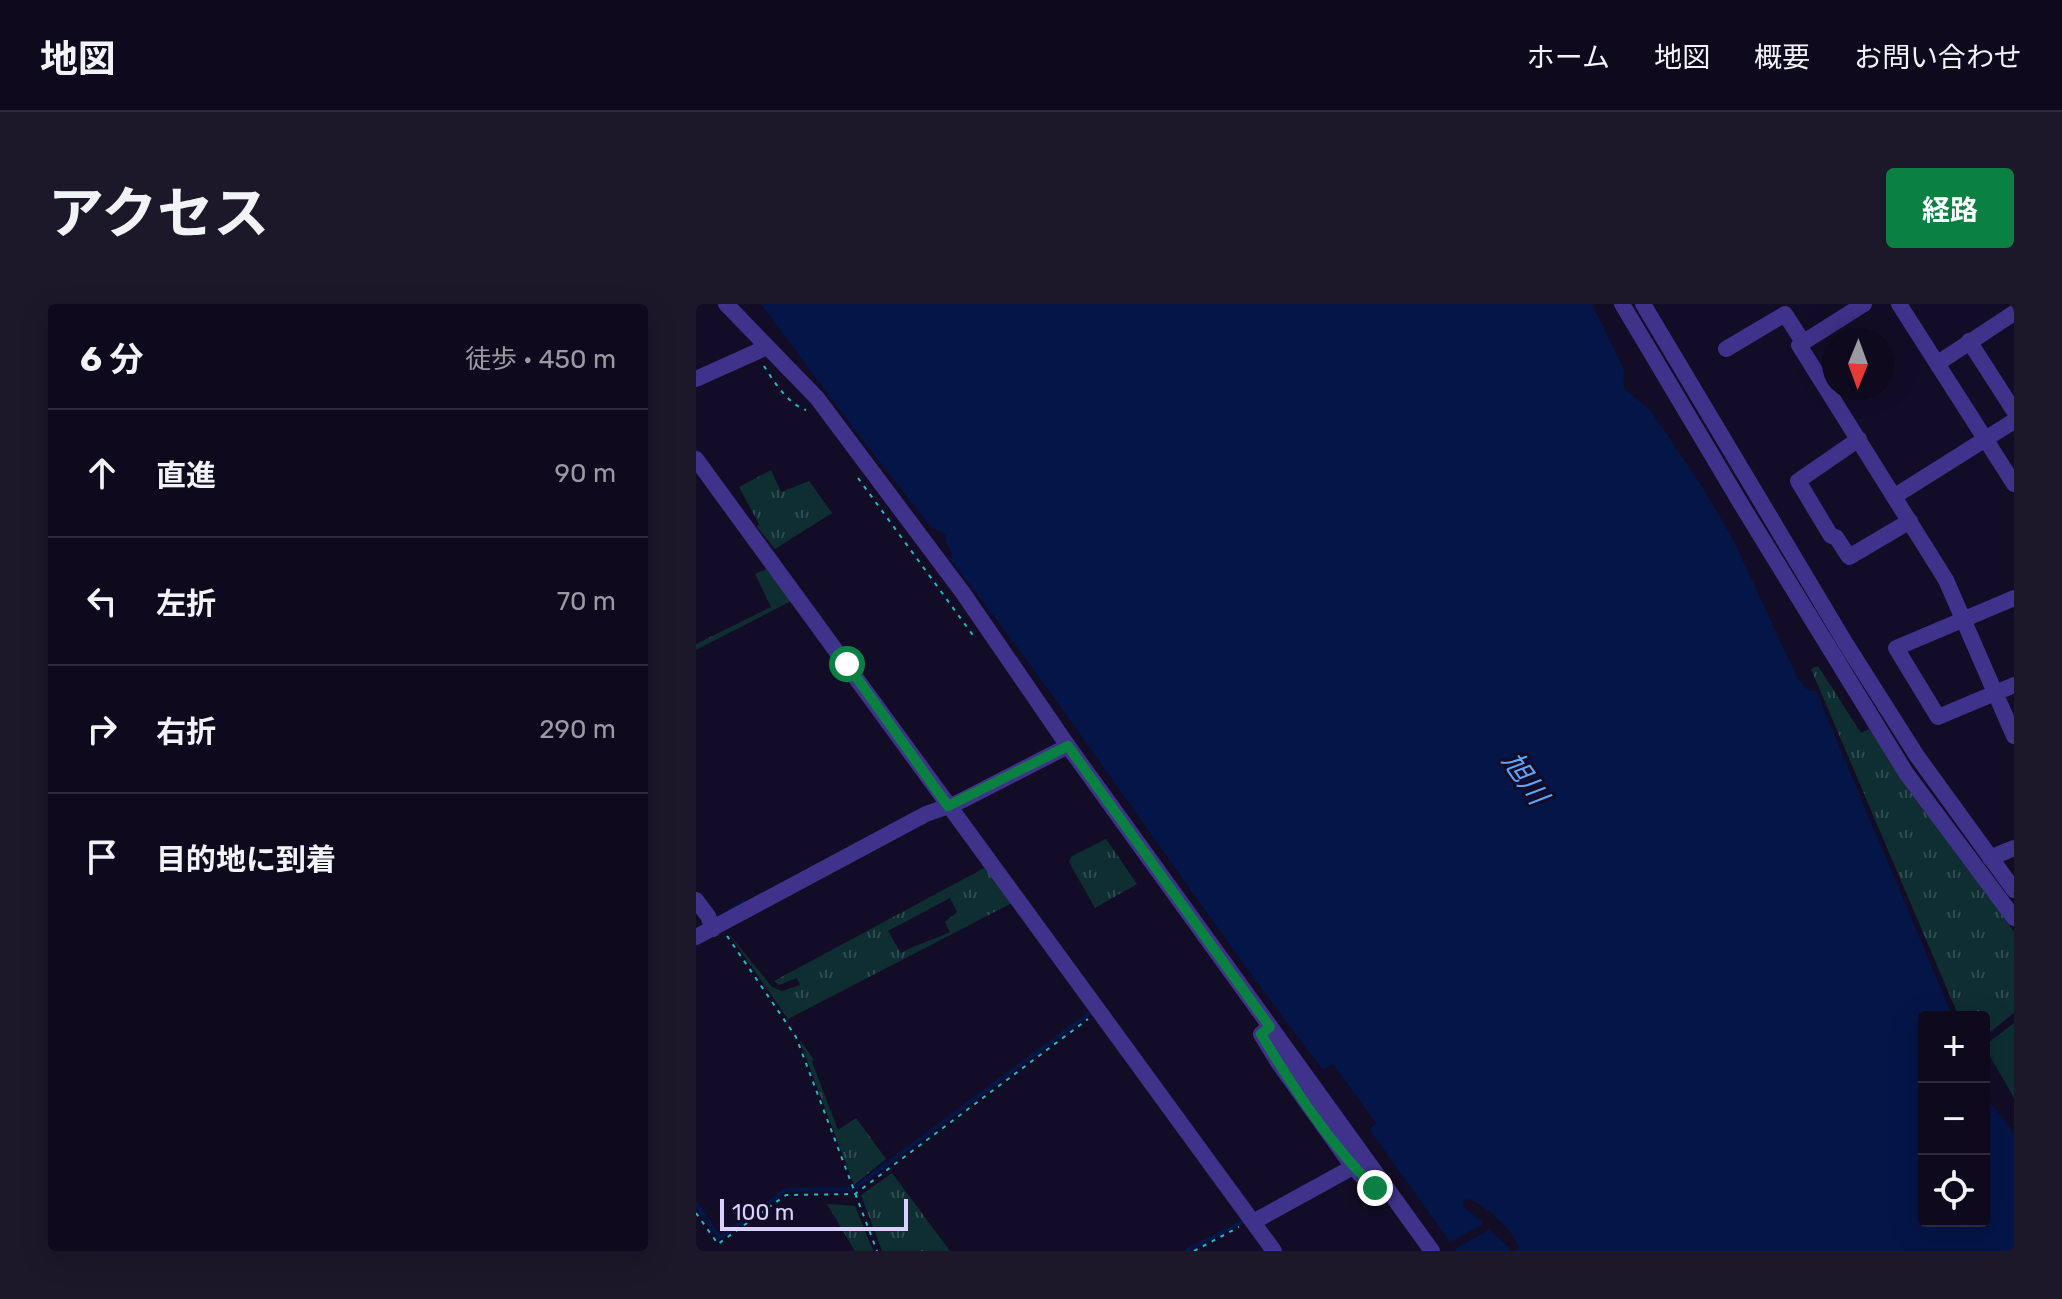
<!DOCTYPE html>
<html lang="ja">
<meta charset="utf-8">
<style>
:root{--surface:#0e091c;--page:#1c1729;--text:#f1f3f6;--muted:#9b9aa3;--line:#2e2a3b;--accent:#0b8043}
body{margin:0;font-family:Rubik,"Noto Sans JP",sans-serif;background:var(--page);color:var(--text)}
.controls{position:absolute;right:24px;bottom:24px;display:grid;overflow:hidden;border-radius:8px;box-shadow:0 8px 32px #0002}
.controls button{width:72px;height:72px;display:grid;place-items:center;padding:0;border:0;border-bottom:2px solid var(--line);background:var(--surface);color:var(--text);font:40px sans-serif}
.compass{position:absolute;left:1126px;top:24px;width:72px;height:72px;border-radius:50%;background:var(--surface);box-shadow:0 8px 32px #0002;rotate:181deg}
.scale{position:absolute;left:24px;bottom:20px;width:188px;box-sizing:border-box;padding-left:8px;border:4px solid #dbd1ff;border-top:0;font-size:22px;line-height:28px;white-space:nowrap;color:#dbd1ff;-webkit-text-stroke:6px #130c26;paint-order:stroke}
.stop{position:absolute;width:24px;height:24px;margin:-18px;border:6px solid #0b8043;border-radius:50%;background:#fff}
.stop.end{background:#0b8043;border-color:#fff;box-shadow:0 2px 8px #0008}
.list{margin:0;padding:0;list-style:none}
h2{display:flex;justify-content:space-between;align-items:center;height:104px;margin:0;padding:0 32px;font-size:34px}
h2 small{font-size:26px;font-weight:400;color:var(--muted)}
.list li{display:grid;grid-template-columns:52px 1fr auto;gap:24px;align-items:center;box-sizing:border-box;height:128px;padding:0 32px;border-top:2px solid var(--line)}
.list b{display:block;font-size:30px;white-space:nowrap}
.list em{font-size:26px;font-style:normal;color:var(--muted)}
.icon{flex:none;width:44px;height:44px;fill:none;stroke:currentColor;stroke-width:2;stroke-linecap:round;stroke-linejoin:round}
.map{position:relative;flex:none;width:1318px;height:947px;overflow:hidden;border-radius:8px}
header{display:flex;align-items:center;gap:48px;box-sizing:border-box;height:112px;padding:0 40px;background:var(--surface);border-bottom:2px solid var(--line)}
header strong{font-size:38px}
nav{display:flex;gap:44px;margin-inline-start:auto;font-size:28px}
.intro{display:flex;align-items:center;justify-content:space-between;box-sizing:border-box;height:192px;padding:0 48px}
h1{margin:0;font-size:56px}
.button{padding:20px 36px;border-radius:8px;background:var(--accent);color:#fff;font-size:28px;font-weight:700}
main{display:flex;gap:48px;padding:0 48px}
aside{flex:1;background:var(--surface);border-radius:8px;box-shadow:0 8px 32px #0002}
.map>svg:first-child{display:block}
.grass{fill:url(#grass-tufts);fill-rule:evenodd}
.garden{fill:#0e2e31}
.water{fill:#041547}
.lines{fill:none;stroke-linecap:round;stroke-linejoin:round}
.stream{stroke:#041547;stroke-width:4}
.path{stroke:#21bbc3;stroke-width:2;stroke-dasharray:4 6;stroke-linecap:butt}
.minor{stroke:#3f328a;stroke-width:16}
.route{stroke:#0b8043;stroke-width:10}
.labels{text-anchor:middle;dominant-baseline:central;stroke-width:6;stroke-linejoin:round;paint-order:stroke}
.water-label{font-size:28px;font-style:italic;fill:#5fa4ff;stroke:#130c26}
</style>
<header>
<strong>地図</strong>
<nav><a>ホーム</a><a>地図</a><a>概要</a><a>お問い合わせ</a></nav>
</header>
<div class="intro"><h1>アクセス</h1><a class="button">経路</a></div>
<main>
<aside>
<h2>6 分<small>徒歩 · 450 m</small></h2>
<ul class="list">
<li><svg class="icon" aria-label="ahead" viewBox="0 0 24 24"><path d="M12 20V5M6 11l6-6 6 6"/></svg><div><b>直進</b></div><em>90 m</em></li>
<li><svg class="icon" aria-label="left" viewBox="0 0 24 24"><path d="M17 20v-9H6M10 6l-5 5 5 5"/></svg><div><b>左折</b></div><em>70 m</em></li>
<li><svg class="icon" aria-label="right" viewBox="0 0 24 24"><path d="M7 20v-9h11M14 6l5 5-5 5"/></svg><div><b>右折</b></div><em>290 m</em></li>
<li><svg class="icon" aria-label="arrive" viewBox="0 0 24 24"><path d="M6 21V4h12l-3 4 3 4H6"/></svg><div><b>目的地に到着</b></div></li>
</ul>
</aside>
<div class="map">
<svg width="1318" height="947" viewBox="0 0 1318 947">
<defs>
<pattern id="grass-tufts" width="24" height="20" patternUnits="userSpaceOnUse" patternTransform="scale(2)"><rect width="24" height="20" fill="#0e2e31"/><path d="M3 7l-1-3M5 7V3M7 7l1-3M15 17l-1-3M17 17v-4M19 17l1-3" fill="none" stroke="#304b50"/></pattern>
</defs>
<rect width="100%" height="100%" fill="#130c26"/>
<!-- grass -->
<path class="grass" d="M75 166 85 188 113 177 136 209 79 245 61 223 63 220 43 183Z
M75 263 99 295 0 346V340L75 303 59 270Z
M1122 362 1165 429 1173 425 1318 628V709L1288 733V713H1263L1115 365Z
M410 535 441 580 399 604 373 558 376 552Z
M290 563 316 599 92 715 33 630 76 683 86 687 104 681 101 674 83 681 78 677ZM254 594 261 608 249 618 254 628C237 636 221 640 205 649L192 627Z
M103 735 118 756 116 758 142 826 160 814 190 855 158 881Z
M196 869 254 947H186L165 891Z
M131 900 159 902 177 947H159Z"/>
<!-- garden -->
<path class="garden" d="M1318 719V794L1288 742Z"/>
<!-- water -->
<path class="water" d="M65 0H896L928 65 927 80 930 86 955 107 1007 184 1037 235 1102 375 1112 386 1120 387 1257 713H1228V917H1288V785L1294 798 1318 829V947H818L823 944C820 929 788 899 772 895L767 898V903L785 917 786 921 754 938 673 825 680 819 637 760 627 766C498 599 384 421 254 255L257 251 250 239 249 230 235 223 158 125Z
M793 926 817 947H759L762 943Z"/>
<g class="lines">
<!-- stream -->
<path class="stream" d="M25 612 48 598
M0 900 23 933H25L90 886 154 885 160 883 395 708
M490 947 550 916"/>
<!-- path -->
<path class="path" d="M68 62C78 78 92 100 110 106
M162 174 279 334
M31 632 100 733 181 947
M0 909 22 940 90 891 159 890 392 715
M498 947 543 923"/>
<!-- minor -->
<path class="minor" d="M30 0 121 94 267 289 372 442 736 947
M926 0 1048 205 1210 469 1318 614
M947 0 1150 340 1221 452 1318 586
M1168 0 1103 41 1250 276 1318 432
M1203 0 1318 180
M1273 37 1318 107
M1030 45 1089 10 1107 38
M1242 59 1318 9
M0 75 71 43
M1163 135 1102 177 1135 232 1140 233 1153 253 1214 217
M0 155 578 947
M1199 192 1318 117
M1318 294 1200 344 1242 413 1318 381
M1294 554 1318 544
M0 596 12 612 17 625
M0 633 230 510 261 499 372 442
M574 723 565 730 582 758 657 863 684 890
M557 918 657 863"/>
</g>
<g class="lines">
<!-- route -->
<path class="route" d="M151 360 252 502 372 442 574 723 565 730C597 783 634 841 679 884"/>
</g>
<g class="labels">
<!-- water labels -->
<g class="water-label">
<text transform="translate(829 474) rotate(55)">旭川</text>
</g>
</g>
</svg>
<div class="controls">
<button>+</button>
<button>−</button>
<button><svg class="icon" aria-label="locate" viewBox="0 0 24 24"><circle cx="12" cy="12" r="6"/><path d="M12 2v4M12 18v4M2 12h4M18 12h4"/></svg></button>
</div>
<svg class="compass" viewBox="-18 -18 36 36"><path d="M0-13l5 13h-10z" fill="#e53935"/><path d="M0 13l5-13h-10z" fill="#9b9aa3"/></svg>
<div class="scale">100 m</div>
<div class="stop" style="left:151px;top:360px"></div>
<div class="stop end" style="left:679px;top:884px"></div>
</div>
</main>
